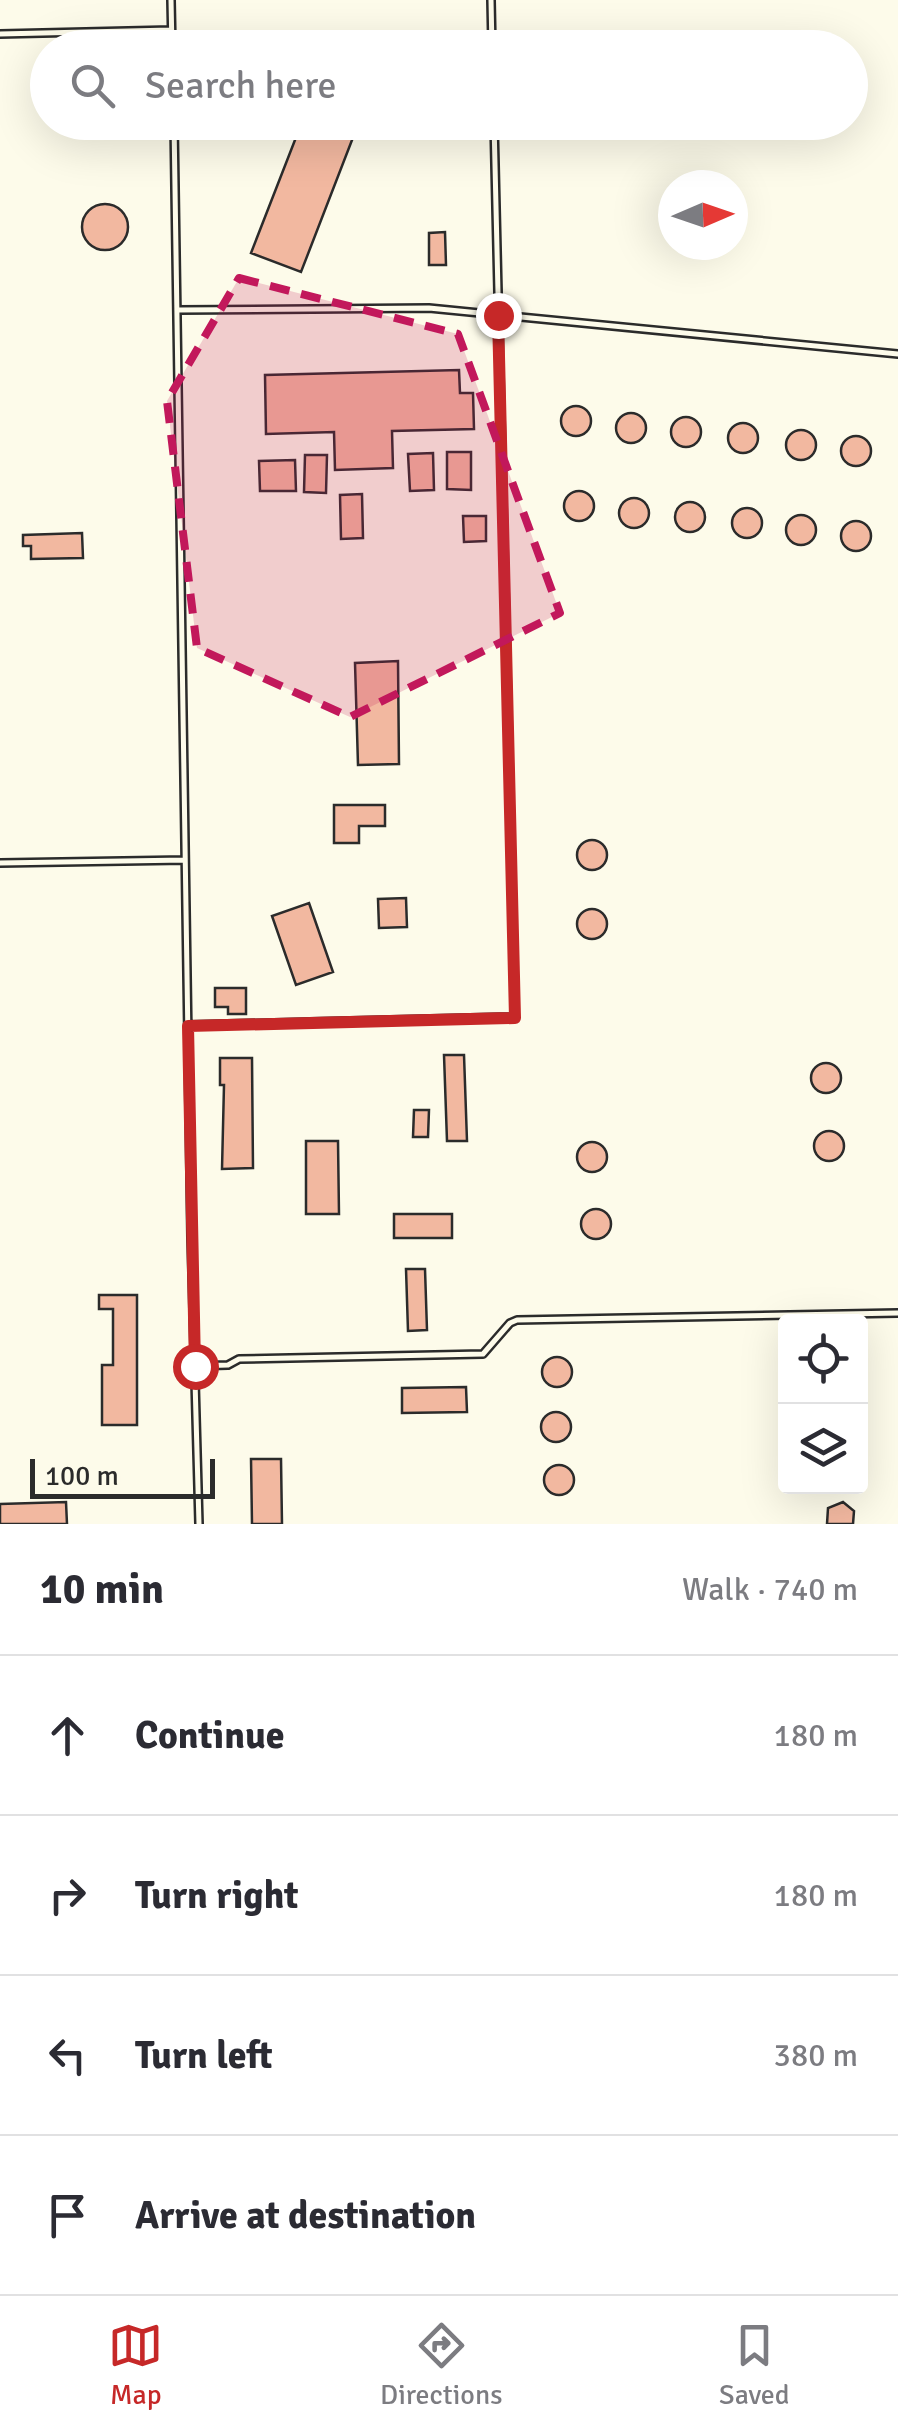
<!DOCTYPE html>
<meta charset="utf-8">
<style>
:root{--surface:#fff;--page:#f7f7f7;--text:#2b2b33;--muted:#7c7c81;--line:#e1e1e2;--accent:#c62828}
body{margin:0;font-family:Signika,sans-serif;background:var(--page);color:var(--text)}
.controls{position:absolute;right:30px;bottom:30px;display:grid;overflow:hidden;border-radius:10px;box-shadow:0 10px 40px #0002}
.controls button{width:90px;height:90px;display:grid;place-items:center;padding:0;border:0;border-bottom:2px solid var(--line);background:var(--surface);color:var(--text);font:50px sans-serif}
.compass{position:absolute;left:658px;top:170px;width:90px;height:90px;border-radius:50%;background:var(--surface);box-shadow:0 10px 40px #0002;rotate:88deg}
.scale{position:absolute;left:30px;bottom:25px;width:185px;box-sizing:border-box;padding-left:10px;border:5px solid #2b2b2b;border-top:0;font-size:28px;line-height:35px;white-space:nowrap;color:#2b2b2b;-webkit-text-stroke:8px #fdfbea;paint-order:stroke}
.stop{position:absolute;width:30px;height:30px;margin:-22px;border:8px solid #c62828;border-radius:50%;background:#fff}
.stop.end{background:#c62828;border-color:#fff;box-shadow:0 2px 10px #0008}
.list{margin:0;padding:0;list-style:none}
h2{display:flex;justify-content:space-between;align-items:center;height:130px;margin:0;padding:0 40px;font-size:42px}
h2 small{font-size:32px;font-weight:400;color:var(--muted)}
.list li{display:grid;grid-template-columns:65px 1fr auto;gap:30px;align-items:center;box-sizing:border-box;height:160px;padding:0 40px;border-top:2px solid var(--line)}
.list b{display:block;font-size:38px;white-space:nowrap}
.list em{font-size:32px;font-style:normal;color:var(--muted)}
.icon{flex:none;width:55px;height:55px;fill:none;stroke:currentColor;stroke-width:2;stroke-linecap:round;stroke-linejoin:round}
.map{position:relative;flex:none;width:898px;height:1524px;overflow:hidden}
.search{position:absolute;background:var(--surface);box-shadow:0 10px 40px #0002;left:30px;right:30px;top:30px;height:110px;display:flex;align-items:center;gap:25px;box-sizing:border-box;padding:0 35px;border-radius:55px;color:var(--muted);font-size:38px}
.sheet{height:770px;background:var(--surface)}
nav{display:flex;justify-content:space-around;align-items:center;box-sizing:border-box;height:140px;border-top:2px solid var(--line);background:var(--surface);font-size:28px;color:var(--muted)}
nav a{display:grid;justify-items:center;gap:5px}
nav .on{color:var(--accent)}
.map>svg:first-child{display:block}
.building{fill:#f2b8a0;stroke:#2b2b2b;stroke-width:2.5}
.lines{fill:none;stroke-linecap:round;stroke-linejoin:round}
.lane-casing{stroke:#2b2b2b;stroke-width:10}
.lane{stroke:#fdfbea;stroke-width:5}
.route{stroke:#c62828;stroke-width:12}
.marked{fill:#c2185b;fill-opacity:0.2;stroke:#c2185b;stroke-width:8;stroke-dasharray:20 12;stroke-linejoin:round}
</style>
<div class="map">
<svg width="898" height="1524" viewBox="0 0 898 1524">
<rect width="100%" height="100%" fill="#fdfbea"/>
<!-- building -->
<path class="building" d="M302 122H359L301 272 251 253Z
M82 227a23 23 0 1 1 46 0a23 23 0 1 1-46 0Z
M445 232 446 265H429V233Z
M459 370 460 393H473L474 429 392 431 393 468 335 470 334 432 266 434 265 375Z
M561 421a15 15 0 1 1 30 0a15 15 0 1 1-30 0Z
M616 428a15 15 0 1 1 30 0a15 15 0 1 1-30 0Z
M671 432a15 15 0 1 1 30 0a15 15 0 1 1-30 0Z
M728 438a15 15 0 1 1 30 0a15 15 0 1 1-30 0Z
M786 445a15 15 0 1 1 30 0a15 15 0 1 1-30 0Z
M841 451a15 15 0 1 1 30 0a15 15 0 1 1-30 0Z
M447 452H471V490L447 489Z
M433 453 434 490 410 491 408 454Z
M305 455H327L326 493 304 492Z
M295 460 296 491H260L259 461Z
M564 506a15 15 0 1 1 30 0a15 15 0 1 1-30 0Z
M362 494 363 538 341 539 340 495Z
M619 513a15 15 0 1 1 30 0a15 15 0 1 1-30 0Z
M675 517a15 15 0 1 1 30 0a15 15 0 1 1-30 0Z
M732 523a15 15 0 1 1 30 0a15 15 0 1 1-30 0Z
M786 530a15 15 0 1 1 30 0a15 15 0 1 1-30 0Z
M463 516H486V541L464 542Z
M841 536a15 15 0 1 1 30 0a15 15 0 1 1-30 0Z
M82 533 83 558 31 559V546H23V535Z
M398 661 399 764 358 765 355 663Z
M334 805H385V826H359V843H334Z
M577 855a15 15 0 1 1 30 0a15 15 0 1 1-30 0Z
M406 898 407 927 379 928 378 899Z
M309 903 333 972 296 985 272 916Z
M577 924a15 15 0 1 1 30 0a15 15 0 1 1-30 0Z
M215 988H246V1014H228V1007H215Z
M444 1055H464L467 1141H447Z
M220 1058H252L253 1168 222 1169 224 1085H220Z
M811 1078a15 15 0 1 1 30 0a15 15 0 1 1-30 0Z
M414 1110H429L428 1137H413Z
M814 1146a15 15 0 1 1 30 0a15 15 0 1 1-30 0Z
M306 1141H338L339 1214H306Z
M577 1157a15 15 0 1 1 30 0a15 15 0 1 1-30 0Z
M581 1224a15 15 0 1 1 30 0a15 15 0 1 1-30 0Z
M394 1214H452V1238H394Z
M406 1269H425L427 1330 408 1331Z
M99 1295H137V1425H102V1365H113V1309H99Z
M542 1372a15 15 0 1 1 30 0a15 15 0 1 1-30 0Z
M466 1387 467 1412 402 1413V1388Z
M541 1427a15 15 0 1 1 30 0a15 15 0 1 1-30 0Z
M251 1459H281L282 1524H252Z
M544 1480a15 15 0 1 1 30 0a15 15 0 1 1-30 0Z
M66 1502 67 1524H0V1504Z
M843 1502 854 1511 853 1524H827L828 1508Z"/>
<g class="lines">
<defs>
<path id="lane" d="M171 0 172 48
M491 0 492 48
M0 34 171 30
M174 122 191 1237 199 1524
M178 310 429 308 898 354
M0 863 185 860
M188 1025 515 1017 494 122
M195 1366 228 1365 239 1359 483 1354 510 1323 517 1320 898 1313"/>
</defs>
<!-- lane casing -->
<use href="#lane" class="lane-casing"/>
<!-- lane -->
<use href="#lane" class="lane"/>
</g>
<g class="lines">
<!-- route -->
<path class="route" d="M195 1366 188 1026 515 1018 498 315"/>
</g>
<!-- marked area -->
<path class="marked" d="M239 278 458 334 560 613 350 717 197 648 167 401Z"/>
</svg>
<div class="controls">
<button><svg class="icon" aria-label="locate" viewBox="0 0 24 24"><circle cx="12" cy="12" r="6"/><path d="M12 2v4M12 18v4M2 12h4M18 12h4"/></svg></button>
<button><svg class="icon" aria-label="layers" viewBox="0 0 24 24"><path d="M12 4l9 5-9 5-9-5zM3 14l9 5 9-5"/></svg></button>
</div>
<svg class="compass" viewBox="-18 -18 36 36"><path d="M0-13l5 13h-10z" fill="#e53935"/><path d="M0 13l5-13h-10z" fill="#7c7c81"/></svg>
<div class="scale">100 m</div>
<div class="stop" style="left:195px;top:1366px"></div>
<div class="stop end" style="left:498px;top:315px"></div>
<div class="search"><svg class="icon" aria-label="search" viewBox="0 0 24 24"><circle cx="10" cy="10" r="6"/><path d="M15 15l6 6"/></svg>Search here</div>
</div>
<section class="sheet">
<h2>10 min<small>Walk · 740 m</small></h2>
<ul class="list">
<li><svg class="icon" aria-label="ahead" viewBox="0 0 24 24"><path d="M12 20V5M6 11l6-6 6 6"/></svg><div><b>Continue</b></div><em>180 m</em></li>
<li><svg class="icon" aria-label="right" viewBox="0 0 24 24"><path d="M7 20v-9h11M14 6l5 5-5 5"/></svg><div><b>Turn right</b></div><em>180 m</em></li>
<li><svg class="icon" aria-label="left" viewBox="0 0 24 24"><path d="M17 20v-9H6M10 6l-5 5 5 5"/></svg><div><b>Turn left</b></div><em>380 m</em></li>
<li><svg class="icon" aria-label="arrive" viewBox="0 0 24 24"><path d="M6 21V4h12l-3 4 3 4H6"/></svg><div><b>Arrive at destination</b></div></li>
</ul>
</section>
<nav>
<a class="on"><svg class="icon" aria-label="map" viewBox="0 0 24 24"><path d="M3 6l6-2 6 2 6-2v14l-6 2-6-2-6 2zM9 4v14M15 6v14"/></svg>Map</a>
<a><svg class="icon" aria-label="directions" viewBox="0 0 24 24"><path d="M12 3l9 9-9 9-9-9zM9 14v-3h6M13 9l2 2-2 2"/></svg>Directions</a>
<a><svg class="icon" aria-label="saved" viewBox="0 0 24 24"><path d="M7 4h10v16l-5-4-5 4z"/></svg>Saved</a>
</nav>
